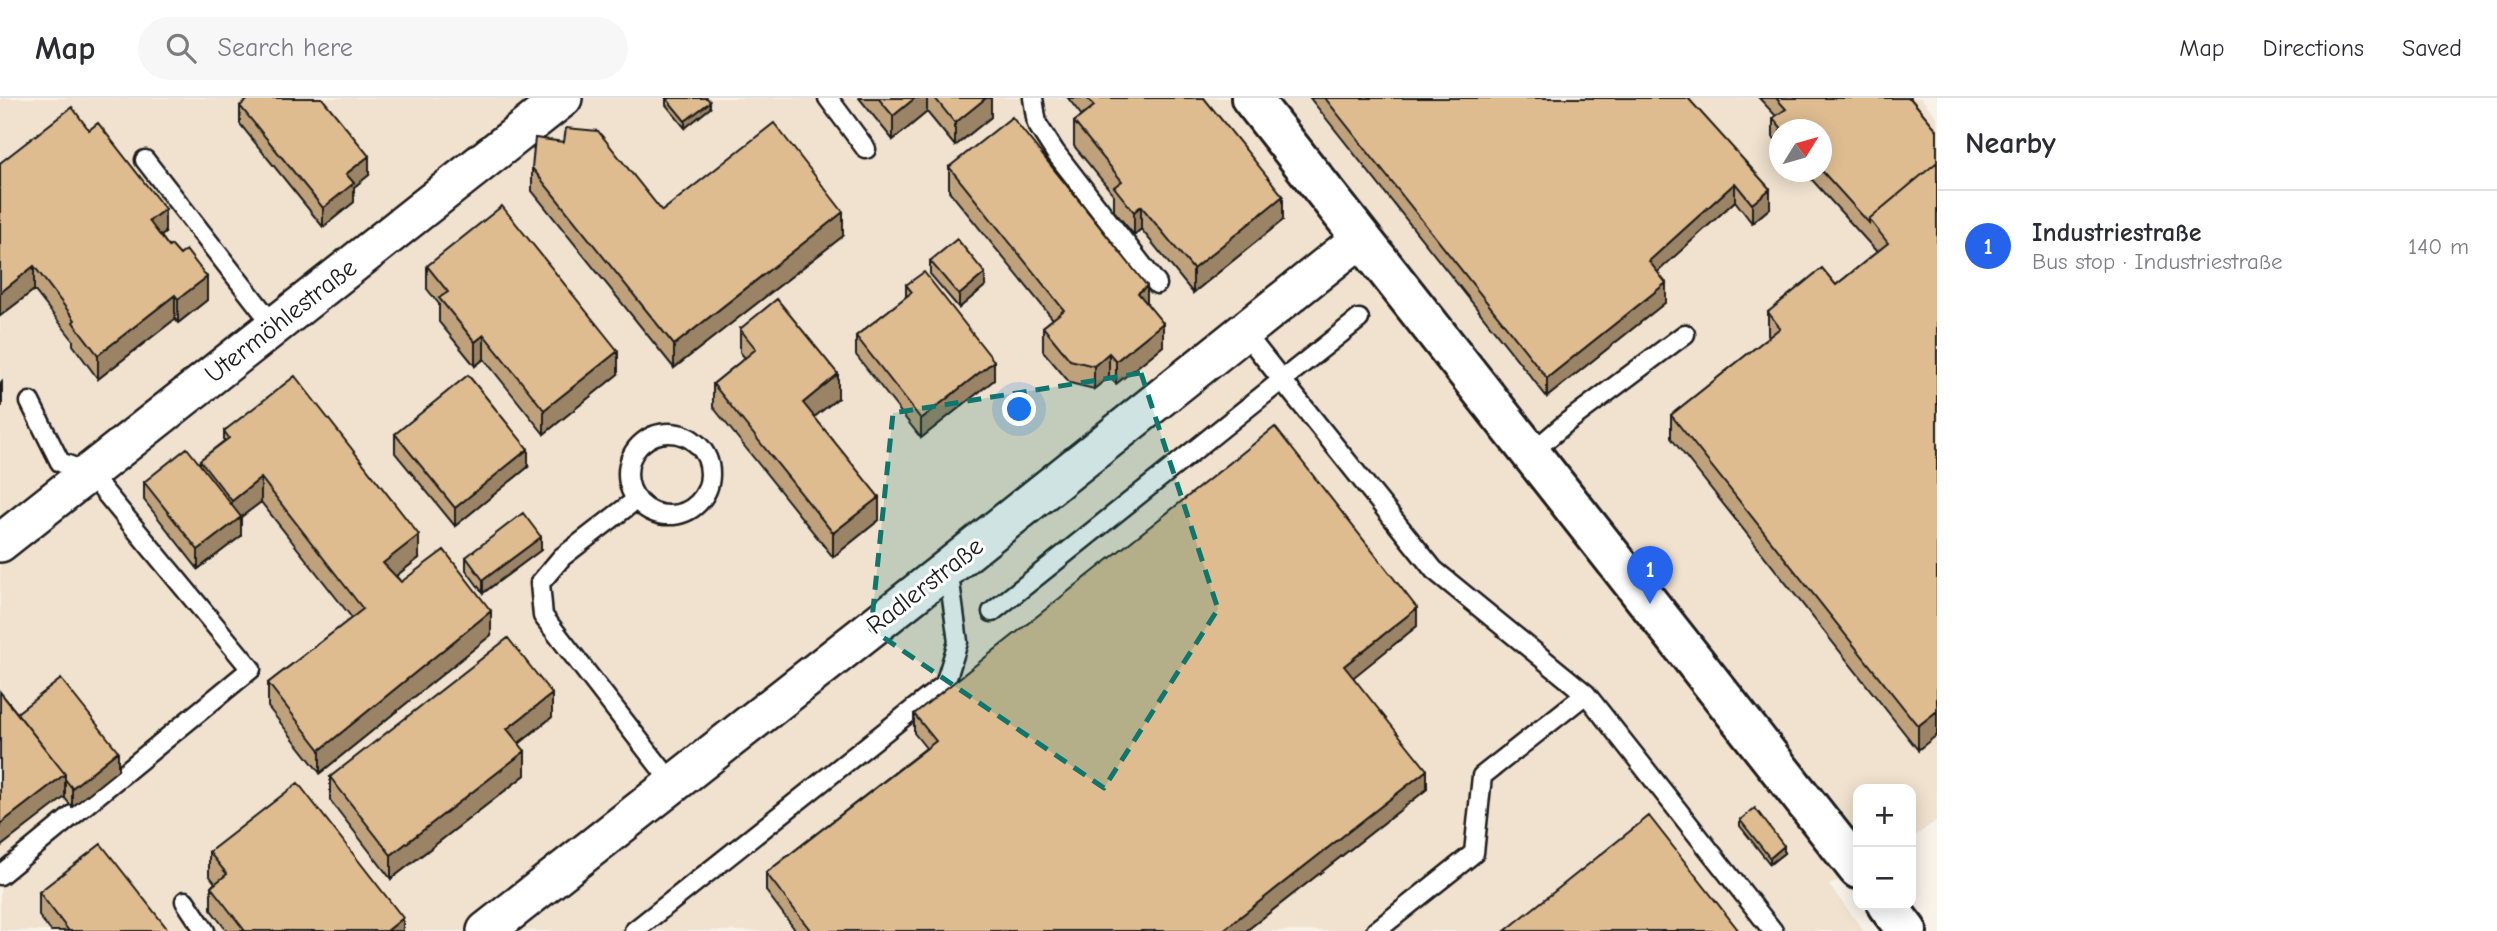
<!DOCTYPE html>
<meta charset="utf-8">
<style>
:root{--surface:#fff;--page:#f7f7f7;--text:#2b2b33;--muted:#7c7c81;--line:#e1e1e2;--accent:#2563eb}
body{margin:0;font-family:"Comic Neue",sans-serif;background:var(--page);color:var(--text)}
.controls{position:absolute;right:21px;bottom:21px;display:grid;overflow:hidden;border-radius:14px;box-shadow:0 4px 18px #0003}
.controls button{width:63px;height:63px;display:grid;place-items:center;padding:0;border:0;border-bottom:2px solid var(--line);background:var(--surface);color:var(--text);font:35px sans-serif}
.compass{position:absolute;left:1769px;top:21px;width:63px;height:63px;border-radius:50%;background:var(--surface);box-shadow:0 4px 18px #0003;rotate:53deg}
.you{position:absolute;left:1020px;top:312px;width:24px;height:24px;margin:-18px;border:5px solid #fff;border-radius:50%;background:#1a73e8;box-shadow:0 0 0 10px #1a73e833}
.badge{display:grid;place-items:center;width:46px;height:46px;border-radius:50%;background:var(--accent);color:#fff;font-size:23px;font-weight:700}
.pin{position:absolute;translate:-50% -58px;filter:drop-shadow(0 2px 4px #0008)}
.pin::after{content:'';position:absolute;top:37px;width:24px;height:21px;background:inherit;clip-path:polygon(0 0,100% 0,50% 100%)}
.list{margin:0;padding:0;list-style:none}
h2{display:flex;justify-content:space-between;align-items:center;height:91px;margin:0;padding:0 28px;font-size:30px}
h2 small{font-size:23px;font-weight:400;color:var(--muted)}
.list li{display:grid;grid-template-columns:46px 1fr auto;gap:21px;align-items:center;box-sizing:border-box;height:112px;padding:0 28px;border-top:2px solid var(--line)}
.list b{display:block;font-size:26px;white-space:nowrap}
.list p{margin:0;font-size:23px;white-space:nowrap;color:var(--muted)}
.list em{font-size:23px;font-style:normal;color:var(--muted)}
.icon{flex:none;width:38px;height:38px;fill:none;stroke:currentColor;stroke-width:2;stroke-linecap:round;stroke-linejoin:round}
.map{position:relative;flex:none;width:1937px;height:833px;overflow:hidden}
header{display:flex;align-items:center;gap:42px;box-sizing:border-box;height:98px;padding:0 35px;background:var(--surface);border-bottom:2px solid var(--line)}
header strong{font-size:33px}
nav{display:flex;gap:38px;margin-inline-start:auto;font-size:24px}
.search{width:490px;height:63px;background:var(--page);display:flex;align-items:center;gap:18px;box-sizing:border-box;padding:0 24px;border-radius:38px;color:var(--muted);font-size:26px}
main{display:flex}
aside{flex:1;background:var(--surface)}
.map>svg:first-child{display:block}
.built{fill:#f0e2ce;fill-rule:evenodd}
.lines{fill:none;stroke-linecap:round;stroke-linejoin:round}
.service-casing{stroke:#1c1c1c;stroke-width:23}
.minor-casing{stroke:#1c1c1c;stroke-width:42}
.tertiary-casing{stroke:#1c1c1c;stroke-width:44}
.service{stroke:#fff;stroke-width:18}
.minor{stroke:#fff;stroke-width:37}
.tertiary{stroke:#fff;stroke-width:38}
.wall{fill:#bfa27c;stroke:#1c1c1c;stroke-width:2}
.shaded-wall{fill:#9b8465;stroke:#1c1c1c;stroke-width:2}
.building{fill:#debc90;stroke:#1c1c1c;stroke-width:2}
.marked{fill:#0f766e;fill-opacity:0.2;stroke:#0f766e;stroke-width:5;stroke-dasharray:14 9;stroke-linejoin:round}
.labels{text-anchor:middle;dominant-baseline:central;stroke-width:6;stroke-linejoin:round;paint-order:stroke}
.street-label{font-size:26px;fill:#1c1c1c;stroke:#fff}
</style>
<header>
<strong>Map</strong>
<div class="search"><svg class="icon" aria-label="search" viewBox="0 0 24 24"><circle cx="10" cy="10" r="6"/><path d="M15 15l6 6"/></svg>Search here</div>
<nav><a>Map</a><a>Directions</a><a>Saved</a></nav>
</header>
<main>
<div class="map">
<svg width="1937" height="833" viewBox="0 0 1937 833">
<rect width="100%" height="100%" fill="#f8f2e9"/>
<filter id="ink" filterUnits="userSpaceOnUse"><feTurbulence type="fractalNoise" baseFrequency=".0143" numOctaves="2"/><feDisplacementMap in="SourceGraphic" scale="14" xChannelSelector="R" yChannelSelector="G"/><feConvolveMatrix kernelMatrix="1 2 1 2 8 2 1 2 1" color-interpolation-filters="sRGB"/></filter>
<g filter="url(#ink)">
<!-- built -->
<path class="built" d="M2 0H1921L1937 19V722L1911 741V691H1858V772L1829 787 1864 833H0V2ZM1780 32H1822V74H1780Z"/>
<g class="lines">
<defs>
<path id="service" d="M828 0 866 51
M1033 0 1037 26 1055 54 1157 186
M145 62 274 228
M1359 221 1282 282 1434 472 1586 596 1773 833
M628 376a41 41 0 1 1 82 0a41 41 0 1 1-82 0Z
M1531 355 1566 325 1685 236
M637 401 562 459 540 485 543 518 673 686
M992 514 1282 282 1244 234
M0 777 251 571 89 375 60 364 30 304
M185 803 205 833
M634 833 945 586 958 544 948 470
M1376 833 1474 755 1482 678 1586 596"/>
<path id="minor" d="M0 445 563 0
M486 833 948 470 1361 140"/>
<path id="tertiary" d="M1251 0 1858 771
M1887 807 1907 833"/>
</defs>
<!-- service casing -->
<use href="#service" class="service-casing"/>
<!-- minor casing -->
<use href="#minor" class="minor-casing"/>
<!-- tertiary casing -->
<use href="#tertiary" class="tertiary-casing"/>
<!-- service -->
<use href="#service" class="service"/>
<!-- minor -->
<use href="#minor" class="minor"/>
<!-- tertiary -->
<use href="#tertiary" class="tertiary"/>
</g>
<!-- wall -->
<path class="wall" d="M666 0 710 10 685 30 666 7Z
M859 0H991V19L955 48 927 14 893 42Z
M1068 0H1204L1283 122 1193 195 1141 131 1134 137 1114 113V97L1074 48V24L1082 18Z
M1310 0H1688L1770 110 1752 125 1735 103 1657 174 1666 204 1547 299Z
M1759 0H1910L1937 32 1918 652 1671 340V317L1769 239 1768 237V214L1836 187 1877 154 1805 74H1822V32H1780V46L1773 39V20L1776 18Z
M240 8 369 77 354 89V104L323 129 240 26Z
M0 65 165 135 161 138 207 202 178 225 175 221 98 281 73 247V242L34 192 0 218Z
M949 69 1147 205 1163 248 1116 286 1109 279 1094 291 1070 285 1043 253V229L1053 221 949 93Z
M532 70 662 113 843 138 674 270 532 93Z
M930 163 985 188 959 210 930 176Z
M427 168 618 276 544 336 484 261 475 268 439 224V206L427 191Z
M906 187 994 282 921 340 856 257V238L906 199Z
M740 231 838 300 814 319 879 422 833 459 713 309V286L745 260 740 254Z
M224 333 419 460 396 478 401 484 491 537 320 675 268 609V585L352 520 261 404 241 419V438L198 471 144 402V384L200 366V362L224 343Z
M395 336 528 369 455 428 395 355Z
M541 452 483 495 466 472V459Z
M1417 528 1353 579 1427 691 1246 833H796L766 793V775L926 650 914 635V616Z
M0 594 17 615 118 672 72 709 64 699 0 749Z
M552 619 519 646 525 677 391 781 330 702V679Z
M1740 722 1784 755 1770 766 1740 728Z
M209 754 403 833H227L211 812V789L215 785 209 777Z
M39 794 169 833H51L39 818Z"/>
<!-- shaded-wall -->
<path class="shaded-wall" d="M915 0H927V14L893 42V18Z
M986 0H991V19L955 48V25Z
M710 4V10L685 30V23Z
M369 58V77L354 89V104L323 129V110L346 76Z
M1735 85V103L1649 182V163Z
M1770 91V110L1752 125V106Z
M1283 98V122L1193 195V171Z
M1141 108V131L1134 137V114Z
M165 111V135L149 147V123Z
M843 114V138L674 270V247Z
M34 168V192L0 218V195Z
M985 175V188L959 210V197Z
M207 179V202L178 225V201Z
M1666 185V204L1547 299V280Z
M1147 188V211L1138 195Z
M175 197V221L98 281V257Z
M1163 225V248L1116 286V263Z
M484 237V261L475 268V244Z
M618 253V276L544 336V312Z
M1109 255V279L1094 291V268Z
M994 263V282L921 340V321Z
M838 276V300L803 328V305Z
M2 284V308L0 309V286Z
M528 351V369L455 428V410Z
M261 380V404L241 419V438L198 471V452L232 426V403Z
M879 399V422L833 459V435Z
M419 437V460L383 488V465Z
M541 439V452L483 495V482Z
M1417 510V528L1344 587V568Z
M491 513V537L320 675V652Z
M552 596V619L507 654V631Z
M1937 613V637L1918 652V628Z
M118 653V672L72 709V690Z
M525 653V677L391 781V757Z
M1427 672V691L1246 833H1222Z
M65 676V699L0 749V726Z
M1784 748V755L1770 766V760Z
M403 820V833H387Z"/>
<!-- building -->
<path class="building" d="M250 0H322L369 58 346 76 354 85 323 110 240 8Z
M666 0H707L710 4 685 23Z
M878 0H915L893 18Z
M935 0H986L955 25Z
M1087 0H1204L1283 98 1193 171 1141 108 1134 114 1114 89 1122 83 1074 24 1094 8Z
M1325 0H1688L1770 91 1752 106 1735 85 1649 163 1666 185 1547 280Z
M1776 0H1910L1937 32V67L1936 65 1869 121V125L1822 73V32H1783L1773 20 1786 11Z
M72 9 89 32 98 25 165 111 149 123 169 149 171 147 180 157 186 152 207 179 178 201 175 197 98 257 73 224 75 222 34 168 0 195V65Z
M1012 19 1147 188 1138 195 1163 225 1116 263 1109 255 1094 268 1070 262 1043 229 1064 212 949 69Z
M774 25 843 114 674 247 532 70 535 40 564 44 566 30 598 33 662 113Z
M1936 65 1937 67V613L1918 628 1671 317 1780 230 1768 214 1822 170 1836 187 1888 145 1869 121Z
M502 108 618 253 544 312 484 237 475 244 439 200 448 194 427 168Z
M957 141 985 175 959 197 930 163Z
M924 174 994 263 921 321 856 238 912 194 906 187Z
M777 201 838 276 803 305 879 399 833 435 713 286 756 251 740 231Z
M468 277 528 351 455 410 395 336Z
M295 278 419 437 383 465 401 484 444 452 491 513 320 652 268 585 363 511 261 380 232 403 200 362 229 340 224 333Z
M1275 329 1417 510 1344 568 1427 672 1222 833H811L766 775 936 643 914 616Z
M187 350 241 419 198 452 144 384Z
M523 415 541 439 483 482 466 459Z
M508 540 552 596 507 631 525 653 391 757 330 679Z
M61 581 118 653 72 690 65 681V676L17 615Z
M0 594 65 676 0 726Z
M298 685 403 820 387 833H245L211 789 227 776 209 754Z
M1755 710 1784 748 1770 760 1740 722Z
M1649 718 1739 833H1505Z
M101 746 169 833H69L39 794Z"/>
</g>
<!-- marked area -->
<path class="marked" d="M1141 275 1218 511 1104 690 871 531 893 315Z"/>
<g class="labels">
<!-- street labels -->
<g class="street-label">
<text transform="translate(281 223) rotate(-38)">Utermöhlestraße</text>
<text transform="translate(925 488) rotate(-38)">Radlerstraße</text>
</g>
</g>
</svg>
<div class="controls">
<button>+</button>
<button>−</button>
</div>
<svg class="compass" viewBox="-18 -18 36 36"><path d="M0-13l5 13h-10z" fill="#e53935"/><path d="M0 13l5-13h-10z" fill="#7c7c81"/></svg>
<div class="you"></div>
<div class="pin badge" style="left:1650px;top:506px">1</div>
</div>
<aside>
<h2>Nearby<small></small></h2>
<ul class="list">
<li><span class="badge">1</span><div><b>Industriestraße</b><p>Bus stop · Industriestraße</p></div><em>140 m</em></li>
</ul>
</aside>
</main>
